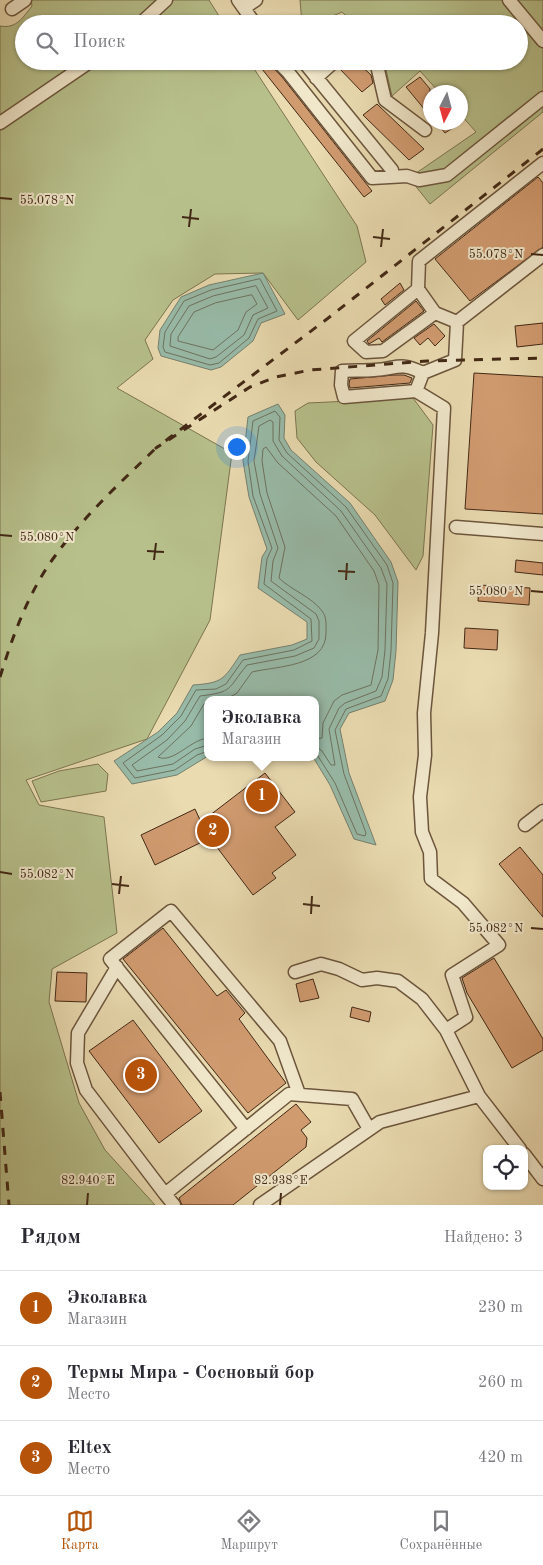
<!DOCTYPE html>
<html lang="ru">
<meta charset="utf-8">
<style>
:root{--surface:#fff;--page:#f2f2f3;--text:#2b2b33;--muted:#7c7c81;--line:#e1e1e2;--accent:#b45309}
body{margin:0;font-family:"Old Standard TT",serif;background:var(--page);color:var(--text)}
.controls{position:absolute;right:15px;bottom:15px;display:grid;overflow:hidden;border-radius:10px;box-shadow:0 1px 4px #0004}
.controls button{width:45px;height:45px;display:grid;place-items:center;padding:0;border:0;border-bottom:1px solid var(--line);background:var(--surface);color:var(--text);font:25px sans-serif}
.compass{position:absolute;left:423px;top:85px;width:45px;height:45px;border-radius:50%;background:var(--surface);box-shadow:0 1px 4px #0004;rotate:186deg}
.you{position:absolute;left:236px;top:446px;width:18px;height:18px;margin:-12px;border:4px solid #fff;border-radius:50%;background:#1a73e8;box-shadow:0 0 0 8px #1a73e833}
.badge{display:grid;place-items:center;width:32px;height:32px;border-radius:50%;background:var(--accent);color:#fff;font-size:16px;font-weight:700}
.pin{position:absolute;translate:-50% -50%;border:2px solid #fff;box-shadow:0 1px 5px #0006}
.popup{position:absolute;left:204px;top:696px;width:115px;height:65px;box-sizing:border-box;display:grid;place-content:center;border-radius:10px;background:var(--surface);filter:drop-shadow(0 1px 4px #0005);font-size:16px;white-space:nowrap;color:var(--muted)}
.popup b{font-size:19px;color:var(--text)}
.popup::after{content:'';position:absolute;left:50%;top:100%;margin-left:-10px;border:10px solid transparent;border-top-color:var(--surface)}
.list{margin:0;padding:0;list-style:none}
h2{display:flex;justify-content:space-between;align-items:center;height:65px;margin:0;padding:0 20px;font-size:21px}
h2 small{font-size:16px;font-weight:400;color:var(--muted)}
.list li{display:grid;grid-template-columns:32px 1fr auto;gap:15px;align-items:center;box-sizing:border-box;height:75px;padding:0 20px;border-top:1px solid var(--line)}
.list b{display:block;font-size:19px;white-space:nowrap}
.list p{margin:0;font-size:16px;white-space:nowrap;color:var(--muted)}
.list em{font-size:16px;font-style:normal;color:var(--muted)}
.icon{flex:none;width:28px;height:28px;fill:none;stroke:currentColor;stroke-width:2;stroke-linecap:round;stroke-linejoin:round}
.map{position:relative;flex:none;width:543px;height:1205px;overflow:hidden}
.search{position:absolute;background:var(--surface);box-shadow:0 1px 4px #0004;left:15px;right:15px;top:15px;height:55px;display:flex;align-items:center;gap:12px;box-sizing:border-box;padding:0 18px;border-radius:28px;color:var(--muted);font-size:19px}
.sheet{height:290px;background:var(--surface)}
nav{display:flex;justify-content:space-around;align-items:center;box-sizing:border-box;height:70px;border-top:1px solid var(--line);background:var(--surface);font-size:14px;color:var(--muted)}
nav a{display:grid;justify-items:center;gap:2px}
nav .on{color:var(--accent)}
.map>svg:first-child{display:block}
.green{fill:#b7c08b;stroke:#7c7450}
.water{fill:#98bba9;stroke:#76806e}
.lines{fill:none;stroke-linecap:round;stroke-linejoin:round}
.shore{stroke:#6d725f;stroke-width:1}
.building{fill:#d19b70;stroke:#422815}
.minor-casing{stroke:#6c553c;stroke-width:15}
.minor{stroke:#f1e8cc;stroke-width:12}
.rail{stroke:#422815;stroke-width:3;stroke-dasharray:9 9;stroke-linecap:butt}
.ticks{fill:none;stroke:#422815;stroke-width:2}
.ticks-label{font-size:12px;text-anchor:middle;fill:#422815;stroke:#f1e8cc;stroke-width:4;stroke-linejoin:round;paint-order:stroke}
</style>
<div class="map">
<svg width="543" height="1205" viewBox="0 0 543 1205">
<rect width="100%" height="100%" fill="#eadbb1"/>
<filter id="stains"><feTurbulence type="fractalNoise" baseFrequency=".004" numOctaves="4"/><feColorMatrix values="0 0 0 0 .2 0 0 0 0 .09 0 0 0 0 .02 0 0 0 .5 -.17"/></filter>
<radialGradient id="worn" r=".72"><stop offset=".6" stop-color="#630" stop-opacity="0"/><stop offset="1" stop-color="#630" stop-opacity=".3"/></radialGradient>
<!-- green -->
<path class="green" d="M31 0H209L224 24H24V61H249L357 226 366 262 298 320 263 273 215 274 173 300 145 340 153 359 117 388 232 453 210 620 147 739 26 780 39 805 104 817 117 933 52 969 49 1002 79 1103 105 1150 155 1205H0V26C17 29 23 17 32 6Z
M300 0H543V112L430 204 409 178 476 132 461 115 460 92H439L420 71 392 96 384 61H519V24H355L342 12 314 24H302Z
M413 398 433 425 423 556 416 570 375 515 316 462 297 438 295 411 308 403Z
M98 764 108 774 106 791 41 802 32 781 59 771Z"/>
<!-- water -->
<path class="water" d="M263 273 285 314 261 323 253 341 221 367 211 370 161 356 158 348 160 330 181 297 209 285Z
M278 404 285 415 284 438 291 450 350 503 391 562 398 582 396 651 393 680 385 701 349 713 340 729 349 773 376 845 354 839 330 785 313 757H316V700H208V756L177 775 132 784 114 761 158 732 177 713 193 685C223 683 224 679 240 655L292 645 307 639V622L258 588 262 557 267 549 249 497 243 461 248 417Z"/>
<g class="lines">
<!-- shore -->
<path class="shore" d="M260 279 277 311 258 319 249 338 219 363 210 365 165 352 163 347 165 332 184 301 211 290Z
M256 286 268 308 253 315 244 335 216 357 210 359 170 346 171 334 189 306 213 296Z
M252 295 257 304 246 312 238 330 213 350 178 341V337L194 312 215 303Z
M225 700 237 693 252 672C277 666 326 667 326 633 326 625 327 617 322 611 312 597 291 590 279 578L285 547 267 493 262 461 263 449 266 447 278 463 336 516 374 571 379 585 378 650 371 685 342 695 334 701 323 723 322 738 316 739
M208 703 204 704 191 726 158 757C173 764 191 739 208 738
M208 745 195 749 173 764 137 771 132 765 167 740 185 721 200 696C234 692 227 689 247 665L295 656 314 648 319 639V621L316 614 271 581 273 561 278 548 260 494 254 461 259 426 270 420 273 422V441L282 456 341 511 381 568 387 584 385 650 382 677 376 691 345 703 339 708 329 729 335 765H331L322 751 316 746
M208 751 197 755 175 770 135 778 123 763 162 735 181 716 196 690 216 689 226 684 243 660 294 650 312 641 311 619 264 584 267 559 272 548 253 496 248 461 253 421 275 411 280 417 279 440 287 453 346 507 387 565 393 583 391 651 388 679 381 696 346 709 335 730 344 774 366 833 365 836 357 834 335 783 316 753"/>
</g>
<!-- building -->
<path class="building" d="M349 61H356L371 75 373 83 362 92 339 68Z
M270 64 282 77 372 191 364 197 262 69Z
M420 77 430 89V116L406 87Z
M377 104 424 149 409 160 363 115Z
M436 122H462L445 133Z
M538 177 543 183V247L470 301 435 259Z
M400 283 404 290 385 305 381 299Z
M416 301 424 311 382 342 379 338 369 344 367 341Z
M543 323V344L517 347 515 326Z
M434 324 445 336 435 346 428 338 420 345 414 338Z
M474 373 543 377V514L465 509Z
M394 375H404L412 378 410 383 350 388 349 384 350 379Z
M516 560 543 563V575L515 572Z
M479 585 530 588 529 605 478 601Z
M465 628 498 630 497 650 464 648Z
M265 773 295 812 275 827 296 855 272 873 276 878 253 895 210 838 155 865 141 835 195 809 201 822Z
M520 847 543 875V917L499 864Z
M163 928 217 996 226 990 245 1013 239 1019 286 1083 248 1113 123 959Z
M494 958 543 1039V1050L512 1068 467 993 462 978Z
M57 972 87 973 86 1002 55 1001Z
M313 979 319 998 300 1002 296 984Z
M352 1007 371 1012 369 1022 350 1017Z
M133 1020 202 1111 159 1143 89 1051Z
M296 1104 311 1122 301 1130 307 1138 306 1147 233 1205H182L179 1198Z"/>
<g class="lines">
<defs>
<path id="minor" d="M238 0 255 24
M509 0 543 41
M244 8 256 0
M12 9 25 0
M140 24 166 0
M277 61 288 72 372 178 407 176 419 180 447 175 543 98
M303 61 392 170
M376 61 385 100 425 130
M316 78 335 61
M0 123 91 61
M418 289 354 341 366 352 383 351 435 313
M457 322 435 313 418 289 419 261 543 163
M416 391 344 397 341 385 342 371C353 370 363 371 374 370 397 369 399 361 423 373
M456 527 543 534
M525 825 543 811
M117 967 78 1033 77 1063 86 1090 165 1194
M295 972 321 964 339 969 362 980 377 978 398 981 422 999 446 1030
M479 1096 446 1030 466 1017 452 975 499 945 463 903 431 879 430 852 422 832 420 797 425 755 424 713 432 633 444 408 416 391 423 373 455 360 457 322 543 255
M246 1129 110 959 171 911 280 1041 299 1094
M524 1154 543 1179
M174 1205 165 1194 289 1094 352 1099 369 1129
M260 1205 380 1122 479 1096 520 1149"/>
</defs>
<!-- minor casing -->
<use href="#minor" class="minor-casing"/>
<!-- minor -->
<use href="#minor" class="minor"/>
<!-- rail -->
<path class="rail" d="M543 149 327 319 156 448 250 387 276 377 310 370 427 361 543 358
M0 677C13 635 29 591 55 556 84 516 121 482 156 448
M0 1092 9 1205"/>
</g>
<!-- ticks -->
<path class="ticks" d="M0 198 12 199M182 217 199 219M189 227 191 209M373 237 390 239M381 247 383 229M531 254 543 255M0 535 12 536M147 551 164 552M154 560 156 543M338 571 355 572M346 580 347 563M531 591 543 592M0 872 12 874M112 884 129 886M119 894 121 876M303 904 320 906M311 914 312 896M531 928 543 929M87 1205 88 1193M280 1205 281 1193"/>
<g class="ticks-label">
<text x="47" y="204">55.078°N</text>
<text x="496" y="258">55.078°N</text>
<text x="47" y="541">55.080°N</text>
<text x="496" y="595">55.080°N</text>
<text x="47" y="878">55.082°N</text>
<text x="496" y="932">55.082°N</text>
<text x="88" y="1184">82.940°E</text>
<text x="281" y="1184">82.938°E</text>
</g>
<rect width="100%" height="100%" filter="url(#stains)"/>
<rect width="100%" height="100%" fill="url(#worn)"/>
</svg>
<div class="controls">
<button><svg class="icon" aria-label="locate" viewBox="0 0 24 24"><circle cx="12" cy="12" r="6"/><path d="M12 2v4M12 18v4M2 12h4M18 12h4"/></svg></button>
</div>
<svg class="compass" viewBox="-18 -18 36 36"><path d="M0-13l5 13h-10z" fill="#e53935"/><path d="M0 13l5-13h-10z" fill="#7c7c81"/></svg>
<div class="you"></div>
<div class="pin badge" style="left:262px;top:796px">1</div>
<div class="popup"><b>Эколавка</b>Магазин</div>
<div class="pin badge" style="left:213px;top:831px">2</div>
<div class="pin badge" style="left:141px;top:1075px">3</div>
<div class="search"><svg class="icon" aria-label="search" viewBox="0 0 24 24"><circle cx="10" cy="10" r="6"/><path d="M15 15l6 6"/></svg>Поиск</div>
</div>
<section class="sheet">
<h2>Рядом<small>Найдено: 3</small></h2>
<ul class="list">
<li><span class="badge">1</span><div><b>Эколавка</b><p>Магазин</p></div><em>230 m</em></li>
<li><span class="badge">2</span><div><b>Термы Мира - Сосновый бор</b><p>Место</p></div><em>260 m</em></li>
<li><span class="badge">3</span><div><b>Eltex</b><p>Место</p></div><em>420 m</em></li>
</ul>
</section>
<nav>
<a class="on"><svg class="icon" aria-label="map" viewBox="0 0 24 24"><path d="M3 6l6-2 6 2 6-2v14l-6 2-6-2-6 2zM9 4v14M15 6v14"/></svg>Карта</a>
<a><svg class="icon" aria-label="directions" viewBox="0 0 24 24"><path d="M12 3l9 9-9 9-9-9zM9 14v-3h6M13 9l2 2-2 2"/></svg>Маршрут</a>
<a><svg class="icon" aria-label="saved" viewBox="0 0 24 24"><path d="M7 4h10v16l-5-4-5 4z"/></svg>Сохранённые</a>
</nav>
